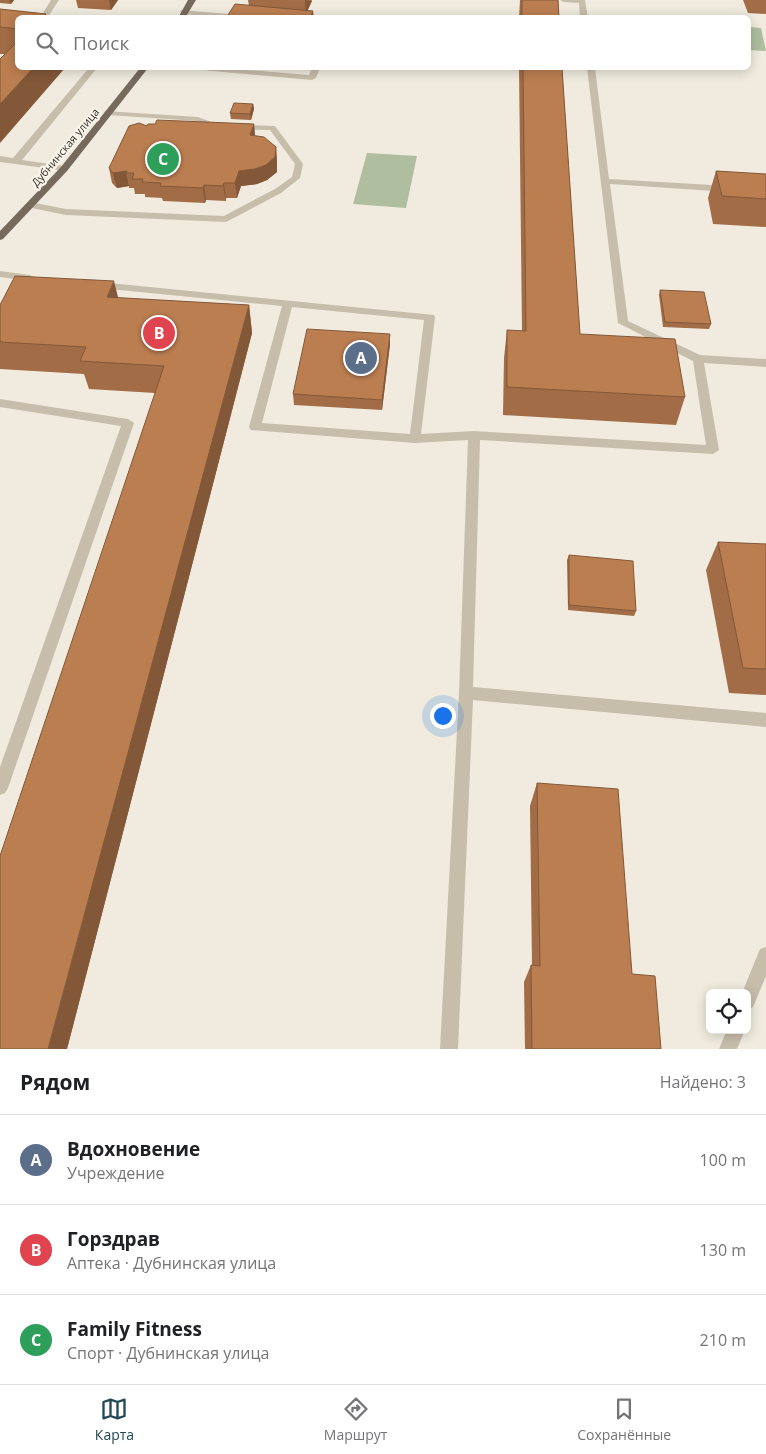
<!DOCTYPE html>
<html lang="ru">
<meta charset="utf-8">
<style>
:root{--surface:#fff;--page:#f6f6f6;--text:#202124;--muted:#757577;--line:#e0e0e0;--accent:#234754}
body{margin:0;font-family:"Open Sans",sans-serif;background:var(--page);color:var(--text)}
.controls{position:absolute;right:15px;bottom:15px;display:grid;overflow:hidden;border-radius:8px;box-shadow:0 2px 12px #0003}
.controls button{width:45px;height:45px;display:grid;place-items:center;padding:0;border:0;border-bottom:1px solid var(--line);background:var(--surface);color:var(--text);font:25px sans-serif}
.you{position:absolute;left:442px;top:715px;width:18px;height:18px;margin:-12px;border:4px solid #fff;border-radius:50%;background:#1a73e8;box-shadow:0 0 0 8px #1a73e833}
.badge{display:grid;place-items:center;width:32px;height:32px;border-radius:50%;background:var(--accent);color:#fff;font-size:16px;font-weight:700}
.pin{position:absolute;translate:-50% -50%;border:2px solid #fff;box-shadow:0 1px 5px #0006}
.list{margin:0;padding:0;list-style:none}
h2{display:flex;justify-content:space-between;align-items:center;height:65px;margin:0;padding:0 20px;font-size:21px}
h2 small{font-size:16px;font-weight:400;color:var(--muted)}
.list li{display:grid;grid-template-columns:32px 1fr auto;gap:15px;align-items:center;box-sizing:border-box;height:90px;padding:0 20px;border-top:1px solid var(--line)}
.list b{display:block;font-size:19px;white-space:nowrap}
.list p{margin:0;font-size:16px;white-space:nowrap;color:var(--muted)}
.list em{font-size:16px;font-style:normal;color:var(--muted)}
.icon{flex:none;width:28px;height:28px;fill:none;stroke:currentColor;stroke-width:2;stroke-linecap:round;stroke-linejoin:round}
.map{position:relative;flex:none;width:766px;height:1049px;overflow:hidden}
.search{position:absolute;background:var(--surface);box-shadow:0 2px 12px #0003;left:15px;right:15px;top:15px;height:55px;display:flex;align-items:center;gap:12px;box-sizing:border-box;padding:0 18px;border-radius:8px;color:var(--muted);font-size:19px}
.sheet{height:335px;background:var(--surface)}
nav{display:flex;justify-content:space-around;align-items:center;box-sizing:border-box;height:70px;border-top:1px solid var(--line);background:var(--surface);font-size:14px;color:var(--muted)}
nav a{display:grid;justify-items:center;gap:2px}
nav .on{color:var(--accent)}
.map>svg:first-child{display:block}
.green{fill:#aebe9f}
.lines{fill:none;stroke-linecap:round;stroke-linejoin:round}
.minor{fill:#c7bdab;fill-rule:evenodd}
.major{fill:#766a5c;fill-rule:evenodd}
.wall{fill:#a16c46}
.shaded-wall{fill:#835839}
.building{fill:#bb7e51;stroke:#835839}
.labels{text-anchor:middle;dominant-baseline:central;stroke-width:4.5;stroke-linejoin:round;paint-order:stroke}
.far-street-label{font-size:11px;fill:#36302a;stroke:#f8f4ea}
</style>
<div class="map">
<svg width="766" height="1049" viewBox="0 0 766 1049">
<rect width="100%" height="100%" fill="#f0ebde"/>
<!-- green -->
<path class="green" d="M749 27 761 28 766 51 749 50Z
M367 153 417 156 406 208 353 204Z"/>
<g class="lines">
<!-- minor -->
<path class="minor" d="M51 0H59L47 18H40Z
M560 0H585L588 18H580L579 3 564 2Z
M181 10 252 16 255 18H222L184 14 180 12Z
M89 68H97L22 160 64 166 68 169 67 171 0 162V156L13 158Z
M198 68H222L309 75 312 68H320L316 78 312 80 202 70Z
M587 68H595L609 179 729 186 734 189 729 192 610 184 628 321 700 355 766 359V367L704 363 719 450 713 454 480 440 473 687 766 713V727L473 700 458 1049H440L459 693 468 440 415 443 251 430 249 427 282 306 99 288 94 285 99 282 434 315 435 317 421 434 474 431 706 445 693 361 618 323ZM292 307 424 320 410 434 262 423Z
M105 111 198 117 217 124 275 126 303 164 300 178 281 193 226 222 66 215 27 207 25 205 30 202 66 209 224 216 275 189 292 177 295 164 270 130 216 129 197 121 108 115 104 113Z
M0 271 30 275 35 278 30 281 0 277Z
M0 399 128 419 134 423 8 788 5 793 0 795V767L121 426 0 407Z
M766 947V976L753 1007 747 1010V993H742L760 949Z
M727 1030H745L737 1049H719Z"/>
<!-- major -->
<path class="major" d="M188 0H196L185 18H178Z
M140 68H148L67 171 3 239 0 240V231L61 167Z"/>
</g>
<!-- wall -->
<path class="wall" d="M0 0H14L11 4 0 3Z
M76 0H118L111 10 78 8Z
M248 0H312L307 11 249 6Z
M520 0H558L559 18H519Z
M743 0H766V14L748 13Z
M0 9 46 14 47 18H18V68L4 54H0Z
M280 68H294V69Z
M519 68H562L580 334 685 397 676 425 503 415 504 358 507 330 522 331Z
M253 104 254 109 251 120 231 119 230 113Z
M254 124 255 136 276 147 277 162V172L267 180 257 184 241 186 237 198H226V201L206 200 205 203 163 201 162 198 145 197V194H135L134 188H129V186L117 188 112 183 109 168 147 126Z
M716 171 766 174V227L713 224 708 198Z
M660 290 711 324 709 329 663 327 659 295Z
M119 298 249 305 252 333 67 1049 155 393 89 389 84 374 0 369V305Z
M390 344 382 410 294 405 293 394Z
M718 542 766 544V695L729 693 706 570Z
M569 555 636 611 634 616 568 610 567 560Z
M537 783 632 974 661 1049H525L524 982 531 965H532L530 806Z"/>
<!-- shaded-wall -->
<path class="shaded-wall" d="M9 0H14L11 4Z
M109 0H118L111 10Z
M305 0 312 1 306 14Z
M313 11 314 18H310Z
M33 68H65L0 143V104Z
M253 104 254 109 251 120 250 114Z
M254 124 255 138 250 135Z
M276 147 277 162V172L267 180 257 184 241 186 237 198 235 183 239 171Z
M127 171 126 173 129 186 117 188 113 173Z
M224 183 226 198V201L223 186Z
M204 185 206 200 205 203 203 188Z
M114 281 121 309 107 297Z
M249 305 252 333 67 1049H48Z
M390 334V344L382 410V400Z"/>
<!-- building -->
<path class="building" d="M522 0H558L559 18H522Z
M235 4 313 11 310 18H226Z
M0 9 46 14 42 18H18V29L0 27Z
M18 41V68H33L0 104V59Z
M523 68H562L580 334 675 339 685 397 507 387V330L526 331Z
M234 103 253 104 250 114 230 113Z
M157 120 254 124 250 135 264 137 276 147 275 157 266 165 255 169 239 171 235 183H224L223 186 204 185 203 188 160 186 161 183 142 182 143 179H132L134 173H126L127 171 113 173 109 168 129 126 139 123 147 126 148 124H155Z
M716 171 766 174V199L722 196Z
M15 276 114 281 107 297 249 305 48 1049H0V856L164 366 80 361 86 347 0 342V305Z
M660 290 704 292 711 324 665 322Z
M307 329 390 334 382 400 293 394Z
M718 542 766 544V669L743 668Z
M569 555 633 561 636 611 569 605Z
M537 783 618 789 632 974 655 976 661 1049H532L531 965 540 966Z"/>
<g class="labels">
<!-- far-street labels -->
<g class="far-street-label">
<text transform="translate(65 147) rotate(-50)">Дубнинская улица</text>
</g>
</g>
</svg>
<div class="controls">
<button><svg class="icon" aria-label="locate" viewBox="0 0 24 24"><circle cx="12" cy="12" r="6"/><path d="M12 2v4M12 18v4M2 12h4M18 12h4"/></svg></button>
</div>
<div class="you"></div>
<div class="pin badge" style="left:361px;top:358px;background:#5c6f8a">A</div>
<div class="pin badge" style="left:159px;top:333px;background:#e0444e">B</div>
<div class="pin badge" style="left:163px;top:159px;background:#2e9e5b">C</div>
<div class="search"><svg class="icon" aria-label="search" viewBox="0 0 24 24"><circle cx="10" cy="10" r="6"/><path d="M15 15l6 6"/></svg>Поиск</div>
</div>
<section class="sheet">
<h2>Рядом<small>Найдено: 3</small></h2>
<ul class="list">
<li><span class="badge" style="background:#5c6f8a">A</span><div><b>Вдохновение</b><p>Учреждение</p></div><em>100 m</em></li>
<li><span class="badge" style="background:#e0444e">B</span><div><b>Горздрав</b><p>Аптека · Дубнинская улица</p></div><em>130 m</em></li>
<li><span class="badge" style="background:#2e9e5b">C</span><div><b>Family Fitness</b><p>Спорт · Дубнинская улица</p></div><em>210 m</em></li>
</ul>
</section>
<nav>
<a class="on"><svg class="icon" aria-label="map" viewBox="0 0 24 24"><path d="M3 6l6-2 6 2 6-2v14l-6 2-6-2-6 2zM9 4v14M15 6v14"/></svg>Карта</a>
<a><svg class="icon" aria-label="directions" viewBox="0 0 24 24"><path d="M12 3l9 9-9 9-9-9zM9 14v-3h6M13 9l2 2-2 2"/></svg>Маршрут</a>
<a><svg class="icon" aria-label="saved" viewBox="0 0 24 24"><path d="M7 4h10v16l-5-4-5 4z"/></svg>Сохранённые</a>
</nav>
